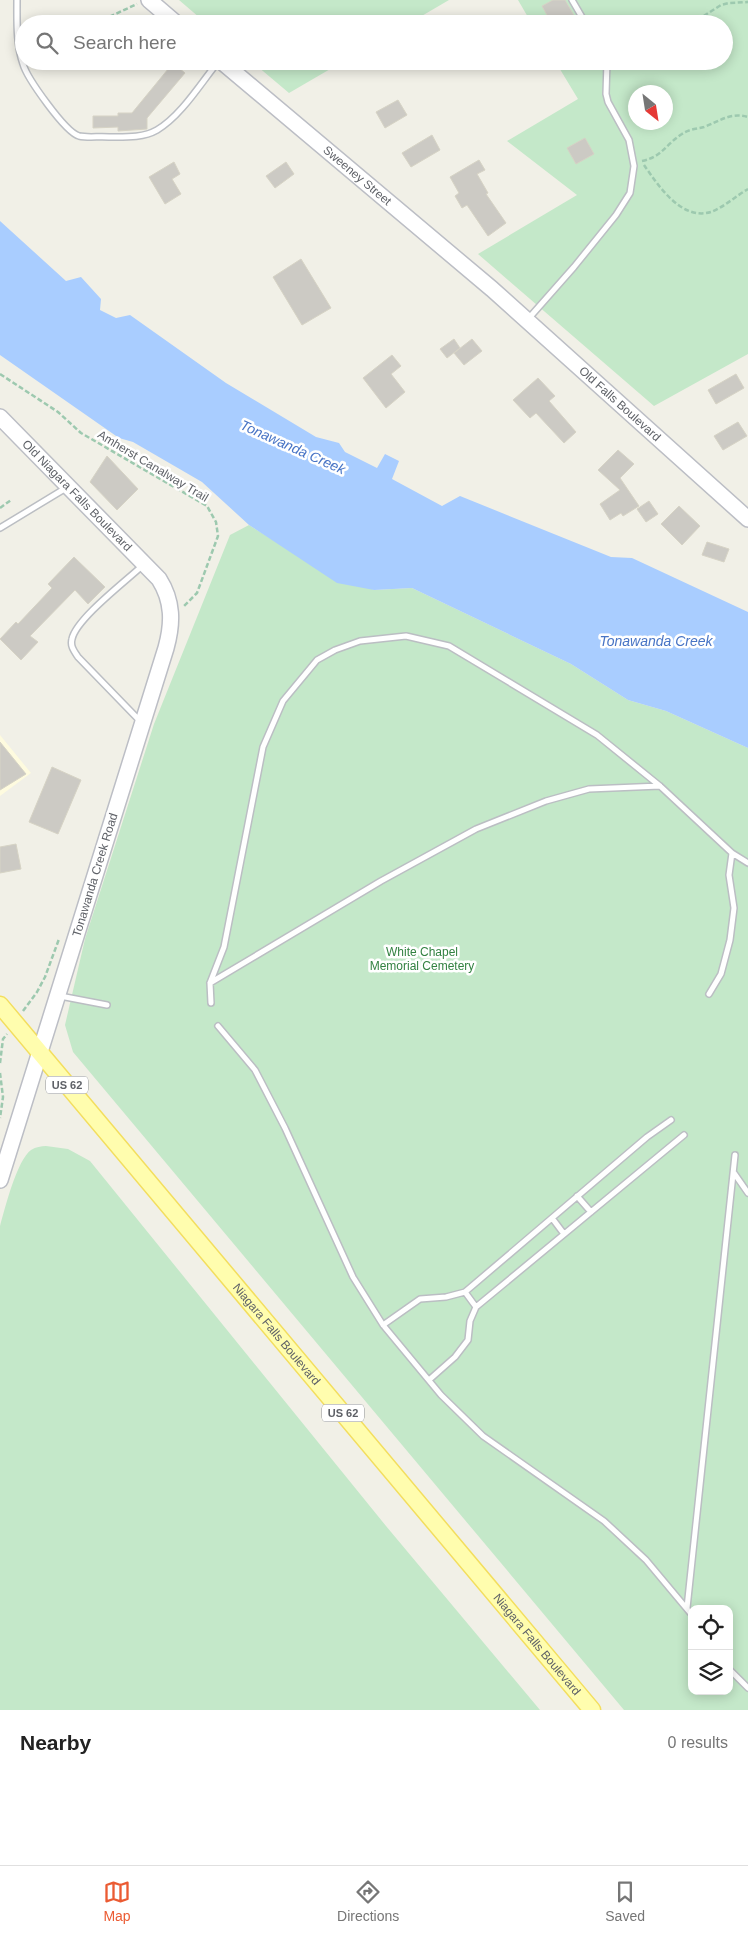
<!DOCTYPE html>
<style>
:root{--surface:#fff;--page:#f2f2f2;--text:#222;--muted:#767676;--line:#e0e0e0;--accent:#eb5b33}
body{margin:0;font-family:Arial,sans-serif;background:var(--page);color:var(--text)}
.controls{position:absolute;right:15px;bottom:15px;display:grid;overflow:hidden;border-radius:10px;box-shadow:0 2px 12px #0003}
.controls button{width:45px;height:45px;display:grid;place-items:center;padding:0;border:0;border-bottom:1px solid var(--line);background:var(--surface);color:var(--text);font:25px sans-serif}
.compass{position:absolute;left:628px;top:85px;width:45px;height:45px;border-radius:50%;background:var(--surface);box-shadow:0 2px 12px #0003;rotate:150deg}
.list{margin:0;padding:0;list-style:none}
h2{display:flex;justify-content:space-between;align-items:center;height:65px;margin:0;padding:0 20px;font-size:21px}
h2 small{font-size:16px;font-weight:400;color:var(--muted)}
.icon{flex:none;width:28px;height:28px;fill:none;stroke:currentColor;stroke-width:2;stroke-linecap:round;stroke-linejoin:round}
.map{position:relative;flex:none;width:748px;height:1710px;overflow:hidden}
.search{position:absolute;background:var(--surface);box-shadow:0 2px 12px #0003;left:15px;right:15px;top:15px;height:55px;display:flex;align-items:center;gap:12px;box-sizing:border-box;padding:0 18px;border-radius:28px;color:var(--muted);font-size:19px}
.sheet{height:155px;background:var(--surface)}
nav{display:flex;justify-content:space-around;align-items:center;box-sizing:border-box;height:70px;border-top:1px solid var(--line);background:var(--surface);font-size:14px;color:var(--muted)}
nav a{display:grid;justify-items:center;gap:2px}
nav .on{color:var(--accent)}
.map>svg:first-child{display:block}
.commercial{fill:#fefbdf}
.green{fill:#c4e8c9;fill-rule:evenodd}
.water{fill:#a9cdff}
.building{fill:#cccac4;stroke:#d6d3c5}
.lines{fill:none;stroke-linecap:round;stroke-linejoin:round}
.lane-casing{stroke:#bbbec3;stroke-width:8}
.secondary-casing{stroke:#bcbec5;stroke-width:18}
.primary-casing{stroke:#f3de5e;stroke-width:19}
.path{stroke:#9dc9af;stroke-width:2.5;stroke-dasharray:5 2.5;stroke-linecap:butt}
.lane{stroke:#fff;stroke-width:5}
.secondary{stroke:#fff;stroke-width:15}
.primary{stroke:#fffdae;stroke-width:16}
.labels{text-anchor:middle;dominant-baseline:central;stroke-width:5;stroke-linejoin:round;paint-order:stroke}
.shield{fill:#fff;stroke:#8e9095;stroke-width:1}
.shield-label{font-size:11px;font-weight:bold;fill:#5e6167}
.street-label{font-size:12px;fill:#5e6167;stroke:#fff}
.park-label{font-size:12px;fill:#338242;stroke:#fff}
.water-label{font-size:14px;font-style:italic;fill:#4874c5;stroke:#fff}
</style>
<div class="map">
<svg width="748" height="1710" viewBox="0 0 748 1710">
<rect width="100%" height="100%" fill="#f1f0e7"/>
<!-- commercial -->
<path class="commercial" d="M0 735 31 773 0 796Z"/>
<!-- green -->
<path class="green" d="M179 0H449L408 24H207Z
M518 0H748V354L654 406 478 254 577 195 507 141 578 99 555 61H724V24H532ZM636 92H666V122H636Z
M251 61H344L289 93Z
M249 525 281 545 374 590 412 588 571 664 628 700 666 711 748 748V1710H624L73 1052 65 1025 85 939 154 724 230 535ZM692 1609H729V1691H692Z
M46 1146 68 1149 90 1161 386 1526 540 1710H0V1226C5 1208 17 1160 31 1150 36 1147 41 1146 46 1146Z"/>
<!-- water -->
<path class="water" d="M0 221 66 281 81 277 101 299 100 310 116 318 130 315 226 383 316 437 339 443 345 452 377 468 385 454 399 461 392 479 442 506 460 496 611 557 632 558 748 612V748L666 711 628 700 571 664 412 588 374 590 337 583 249 525 202 482 133 442 119 438 0 355Z"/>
<!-- building -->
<path class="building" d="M553 0H565L579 24H552L542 6Z
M173 63 185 73 147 118V129L118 131V127L93 128V116H118V113H132Z
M398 100 407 115 385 128 376 112Z
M432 135 440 150 411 167 402 153Z
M585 138 594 154 576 164 567 148Z
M479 160 485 170 477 174 488 193 486 194 506 223 488 236 467 205 462 208 455 196 459 193 450 177Z
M174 162 180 174 172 179 181 194 165 204 149 177Z
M286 162 294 174 275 188 266 176Z
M301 259 331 308 302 325 273 277Z
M454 339 460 348 447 358 440 349Z
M472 339 482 351 464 365 454 353Z
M392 355 401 366 391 374 405 392 386 408 363 378Z
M736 374 744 388 716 404 708 390Z
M538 378 555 396 549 401 576 432 564 443 536 413 530 418 513 400Z
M738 422 747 436 723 450 714 436Z
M618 450 634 464 620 478 639 506 623 516 621 513 610 520 600 504 620 490 598 470Z
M107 456 138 489 117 510 90 482Z
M649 501 658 514 646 522 637 509Z
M679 506 700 526 682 545 661 524Z
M707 542 729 549 724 562 702 555Z
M74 557 105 587 88 604 75 590 30 636 38 642 21 660 0 639 16 622 18 624 52 588 48 584Z
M0 742 26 774 0 790Z
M52 767 81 780 58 834 29 822Z
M16 844 21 869 0 873V847Z"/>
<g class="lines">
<defs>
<path id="lane" d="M17 0C17 21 16 44 23 64 27 78 65 132 79 136 88 138 100 136 109 137 125 137 143 138 157 130 181 116 201 83 218 62
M572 0 586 24
M529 318 574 267 616 215 630 193 634 166 629 140 608 102 606 94 607 61
M0 528 66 488
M140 721 78 657C74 651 70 646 72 639 76 619 126 581 142 566
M210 983 381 881 476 829 546 801 589 789 660 786
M709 994 721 974 730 940 734 908 729 875 732 853
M60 996 107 1005
M211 1003 210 983 224 947 263 747 283 701 317 660 335 650 360 641 406 636 449 646 597 735 660 786 732 853 748 863
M218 1026 255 1070 285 1128 353 1277 383 1325 441 1395 483 1436 604 1521 646 1560 692 1615
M734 1173 748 1193
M577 1196 591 1212
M552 1218 564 1234
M465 1292 476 1307
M383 1325 420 1299 446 1297 465 1292 647 1137 671 1120
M429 1380 455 1357 468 1340 470 1321 476 1307 684 1135
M687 1608 735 1155
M729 1669 748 1688"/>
<g id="secondary">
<path d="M149 0 177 24"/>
<path id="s1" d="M221 61 492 289 748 519"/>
<path id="s2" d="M0 417 159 579C173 601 173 623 166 648L0 1180"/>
</g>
<g id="primary">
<path id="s3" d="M0 1005 592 1710"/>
</g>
</defs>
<!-- lane casing -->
<use href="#lane" class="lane-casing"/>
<!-- secondary casing -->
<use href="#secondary" class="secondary-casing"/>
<!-- primary casing -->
<use href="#primary" class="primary-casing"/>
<!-- path -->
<path class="path" d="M96 23 137 4
M691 24 721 5 729 3 748 2
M614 69 628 61
M642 161C662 157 666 144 682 134 689 129 697 129 704 127 720 121 730 112 748 117
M644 165C658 185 681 221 711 212 724 207 736 196 748 189
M0 374 58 412 81 433 207 506 216 522 218 536 197 593 183 607
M0 508 11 500
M23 1011 37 992 45 977 59 939
M0 1063 3 1039 7 1034
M0 1073 3 1097 0 1118"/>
<!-- lane -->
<use href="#lane" class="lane"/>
<!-- secondary -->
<use href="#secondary" class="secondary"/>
<!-- primary -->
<use href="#primary" class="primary"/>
</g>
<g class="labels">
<!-- shield labels -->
<g class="shield">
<rect x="46" y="1076.5" width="42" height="17" rx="4"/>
<rect x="322" y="1404.5" width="42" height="17" rx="4"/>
</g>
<g class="shield-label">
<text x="67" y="1085">US 62</text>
<text x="343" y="1413">US 62</text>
</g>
<!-- street labels -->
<g class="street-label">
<text stroke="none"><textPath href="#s1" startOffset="178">Sweeney Street</textPath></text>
<text stroke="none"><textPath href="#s1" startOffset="526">Old Falls Boulevard</textPath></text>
<text transform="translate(153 466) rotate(31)">Amherst Canalway Trail</text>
<text stroke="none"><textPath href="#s2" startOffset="110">Old Niagara Falls Boulevard</textPath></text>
<text transform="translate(95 875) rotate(-73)">Tonawanda Creek Road</text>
<text stroke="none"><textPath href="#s3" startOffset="430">Niagara Falls Boulevard</textPath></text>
<text stroke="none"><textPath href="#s3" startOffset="835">Niagara Falls Boulevard</textPath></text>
</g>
<!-- park labels -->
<g class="park-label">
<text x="422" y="952">White Chapel<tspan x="422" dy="14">Memorial Cemetery</tspan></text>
</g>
<!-- water labels -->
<g class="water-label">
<text transform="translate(293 447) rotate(24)">Tonawanda Creek</text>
<text x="656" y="641">Tonawanda Creek</text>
</g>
</g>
</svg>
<div class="controls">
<button><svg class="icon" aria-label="locate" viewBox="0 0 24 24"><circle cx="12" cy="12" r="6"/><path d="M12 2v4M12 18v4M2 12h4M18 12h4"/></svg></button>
<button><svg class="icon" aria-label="layers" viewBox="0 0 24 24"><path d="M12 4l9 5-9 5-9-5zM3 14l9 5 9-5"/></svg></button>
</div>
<svg class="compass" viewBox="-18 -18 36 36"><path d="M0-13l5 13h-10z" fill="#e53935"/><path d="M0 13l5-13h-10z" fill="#767676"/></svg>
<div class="search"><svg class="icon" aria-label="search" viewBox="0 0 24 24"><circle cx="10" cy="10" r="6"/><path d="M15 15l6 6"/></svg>Search here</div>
</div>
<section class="sheet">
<h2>Nearby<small>0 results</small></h2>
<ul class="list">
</ul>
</section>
<nav>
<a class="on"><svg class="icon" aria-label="map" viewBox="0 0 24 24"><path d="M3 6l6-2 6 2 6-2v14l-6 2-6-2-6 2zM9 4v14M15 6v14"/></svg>Map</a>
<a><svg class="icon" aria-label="directions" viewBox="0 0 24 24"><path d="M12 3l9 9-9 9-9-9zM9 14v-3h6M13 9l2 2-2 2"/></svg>Directions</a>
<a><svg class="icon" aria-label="saved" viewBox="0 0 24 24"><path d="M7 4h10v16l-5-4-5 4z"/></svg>Saved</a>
</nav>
